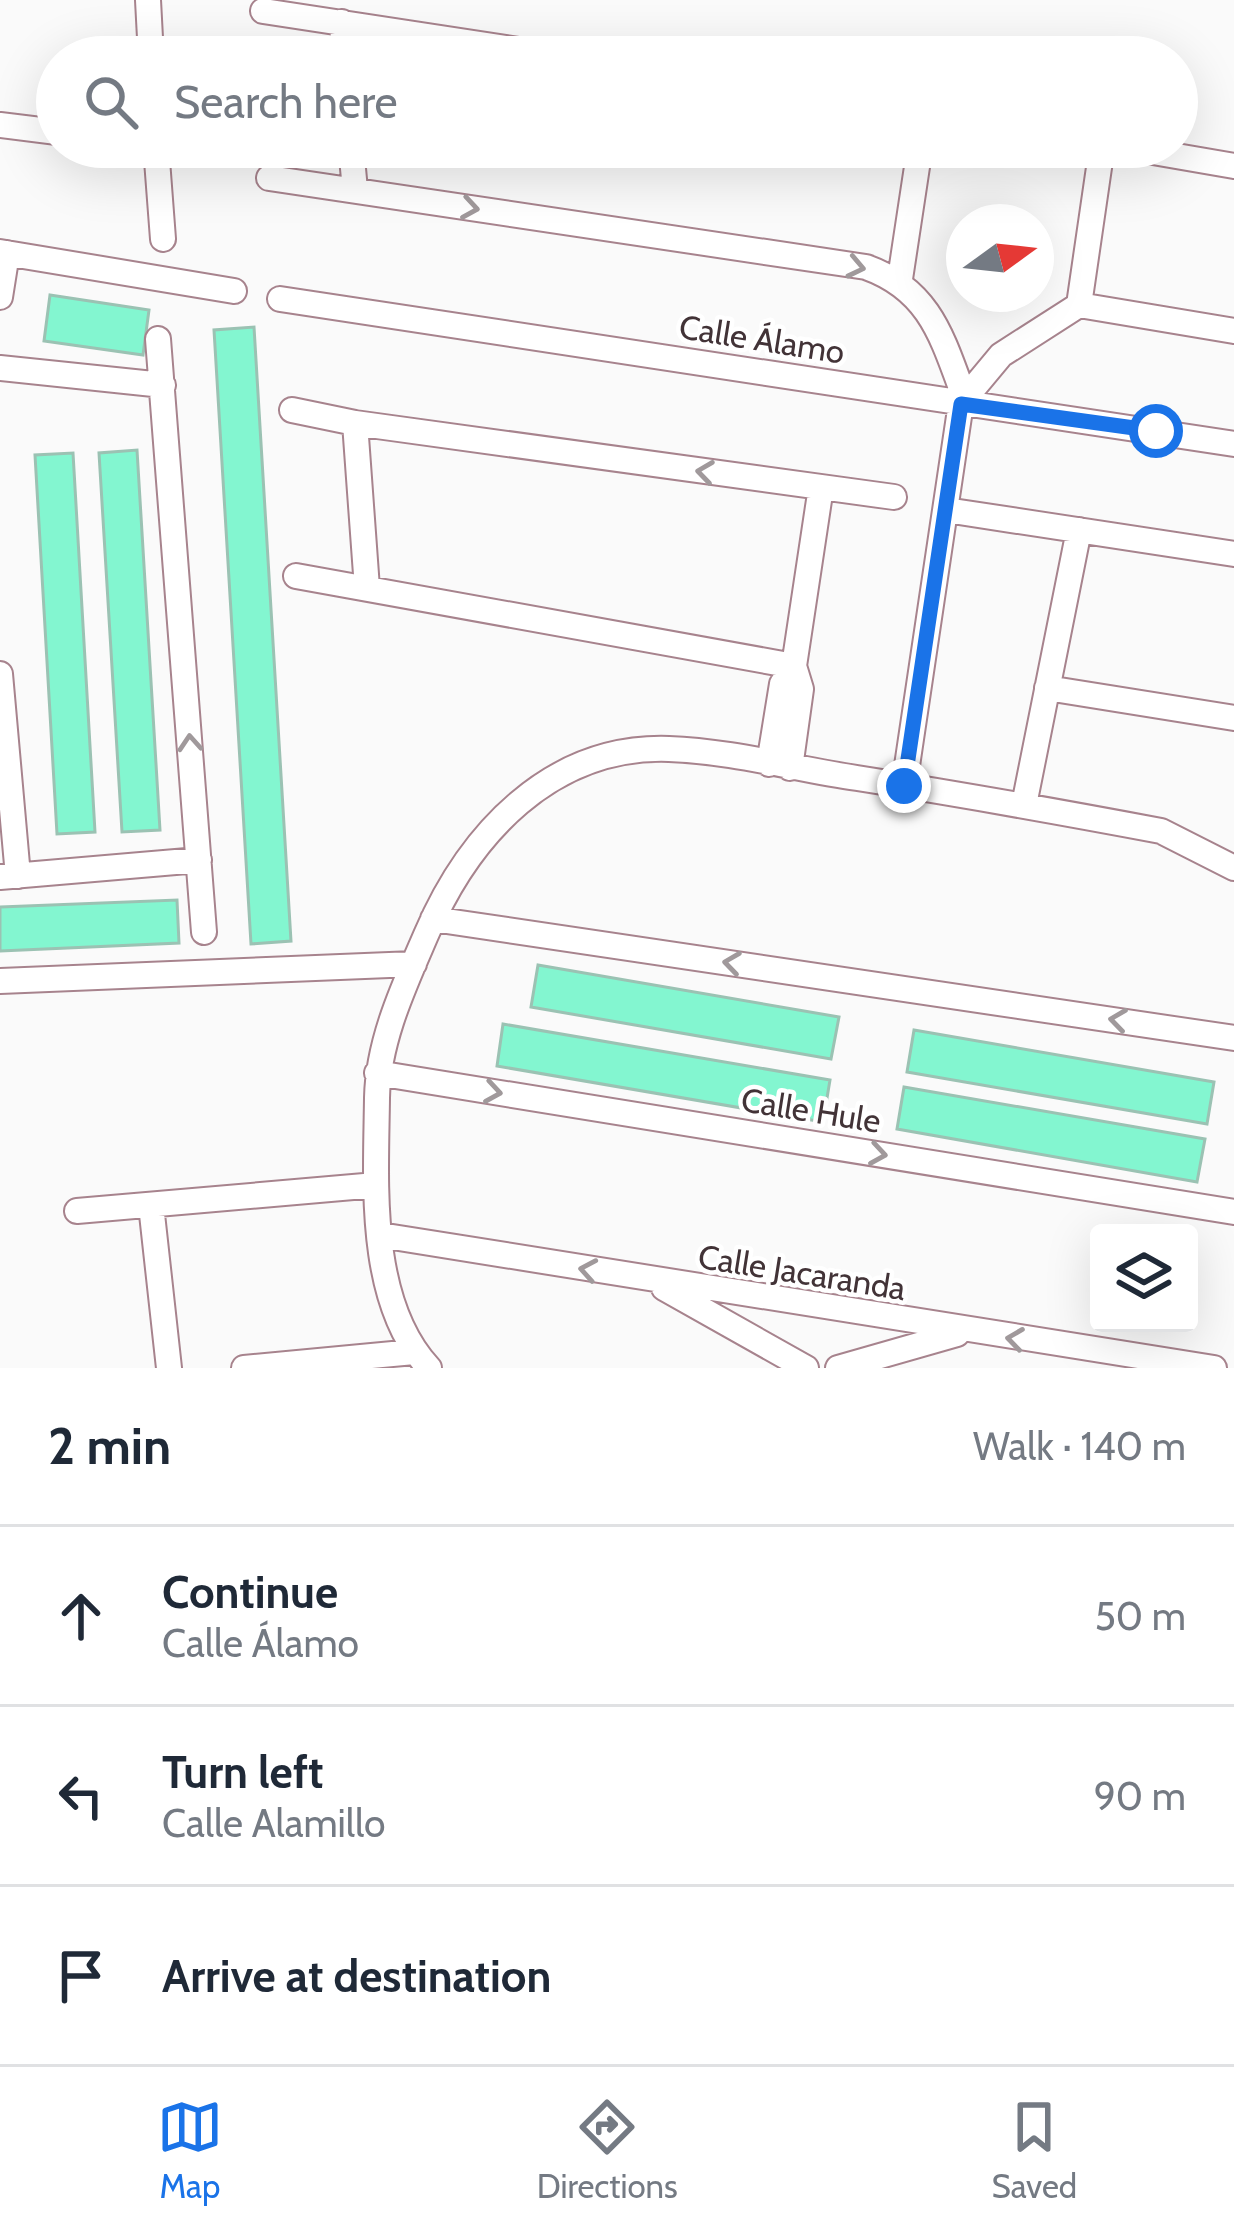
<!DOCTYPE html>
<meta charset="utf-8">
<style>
:root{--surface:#fff;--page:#f6f6f7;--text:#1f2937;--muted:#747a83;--line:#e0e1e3;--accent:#1a73e8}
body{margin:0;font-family:Cabin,sans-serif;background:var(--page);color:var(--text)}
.controls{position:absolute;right:36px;bottom:36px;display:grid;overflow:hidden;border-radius:12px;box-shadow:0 12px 48px #0002}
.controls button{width:108px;height:108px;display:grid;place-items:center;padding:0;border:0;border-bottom:3px solid var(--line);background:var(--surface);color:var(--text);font:60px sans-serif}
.compass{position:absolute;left:946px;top:204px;width:108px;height:108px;border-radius:50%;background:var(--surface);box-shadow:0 12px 48px #0002;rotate:75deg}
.stop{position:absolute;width:36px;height:36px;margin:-27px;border:9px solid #1a73e8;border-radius:50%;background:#fff}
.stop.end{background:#1a73e8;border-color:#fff;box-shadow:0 3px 12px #0008}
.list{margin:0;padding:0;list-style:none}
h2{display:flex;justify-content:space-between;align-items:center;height:156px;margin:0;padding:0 48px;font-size:51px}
h2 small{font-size:39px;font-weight:400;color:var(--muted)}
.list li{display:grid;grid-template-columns:78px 1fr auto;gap:36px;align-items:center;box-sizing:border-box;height:180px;padding:0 48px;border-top:3px solid var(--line)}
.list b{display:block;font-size:45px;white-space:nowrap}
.list p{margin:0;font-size:39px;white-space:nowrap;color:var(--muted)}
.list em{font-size:39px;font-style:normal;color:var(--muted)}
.icon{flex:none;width:66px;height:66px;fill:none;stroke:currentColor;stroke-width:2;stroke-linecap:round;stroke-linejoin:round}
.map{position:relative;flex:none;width:1234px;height:1368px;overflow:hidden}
.search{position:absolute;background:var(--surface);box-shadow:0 12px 48px #0002;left:36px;right:36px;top:36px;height:132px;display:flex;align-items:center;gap:30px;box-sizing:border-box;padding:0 42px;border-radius:66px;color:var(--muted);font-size:45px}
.sheet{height:696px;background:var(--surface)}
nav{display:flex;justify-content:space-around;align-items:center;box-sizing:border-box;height:168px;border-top:3px solid var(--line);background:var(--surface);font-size:33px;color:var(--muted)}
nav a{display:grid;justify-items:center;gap:6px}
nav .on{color:var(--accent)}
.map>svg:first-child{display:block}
.building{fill:#83f6d0;stroke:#9bc2b3;stroke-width:3}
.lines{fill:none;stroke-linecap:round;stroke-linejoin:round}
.minor-casing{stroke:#a7838d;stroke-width:28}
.minor{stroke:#fff;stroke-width:24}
.oneway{stroke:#a0999b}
.route{stroke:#1a73e8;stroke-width:15}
.labels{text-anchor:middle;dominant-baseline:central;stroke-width:9;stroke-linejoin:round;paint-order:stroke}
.street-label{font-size:33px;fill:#423337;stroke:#fff}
</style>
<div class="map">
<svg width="1234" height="1368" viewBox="0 0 1234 1368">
<rect width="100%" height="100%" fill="#fafafa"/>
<!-- building -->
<path class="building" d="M50 295 149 310 143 355 44 341Z
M254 327 291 941 251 944 214 330Z
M137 450 160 830 122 832 99 453Z
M73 453 95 832 57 834 35 455Z
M177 900 179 943 0 951V907Z
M538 965 839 1017 831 1059 531 1007Z
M503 1024 830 1080 823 1122 497 1066Z
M914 1030 1214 1082 1207 1124 907 1072Z
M904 1087 1205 1139 1197 1182 897 1129Z"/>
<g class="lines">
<defs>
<path id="minor" d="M148 0 151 57
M263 11 565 57
M342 22 344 57
M0 125 57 132
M156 147 163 239
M351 147 355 190
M1124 147 1234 166
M269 178 866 267C930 290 942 337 964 396
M0 252 234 291
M900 279 920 147
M0 297 7 253
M280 299 1234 444
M1079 305 1102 147
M1079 305 1234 331
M158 339 204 932
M0 368 163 385
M292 410 355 423 894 497
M355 423 367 588
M946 510 1234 554
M296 576 794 666
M0 674 18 876
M1047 688 1234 718
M769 764 782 684 794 666 821 487
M790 768 801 689 794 666
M904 786 961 403 1001 355 1079 305
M1024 805 1079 530
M0 877 199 860
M433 919 1234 1038
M0 981 414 964
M377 1073 1234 1212
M151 1205 169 1368
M77 1211 376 1185
M380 1235 1214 1368
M664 1288 806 1368
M244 1368 414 1352
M429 1368C367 1301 376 1183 377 1098 378 1041 404 986 426 935 469 834 551 745 669 749 731 751 796 769 857 778 959 794 1060 812 1161 831L1234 868
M838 1368 957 1334"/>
</defs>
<!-- minor casing -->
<use href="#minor" class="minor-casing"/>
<!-- minor -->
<use href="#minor" class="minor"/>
</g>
<!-- one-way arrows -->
<defs><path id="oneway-chevron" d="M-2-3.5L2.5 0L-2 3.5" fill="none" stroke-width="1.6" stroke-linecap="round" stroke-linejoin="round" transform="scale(3)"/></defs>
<g class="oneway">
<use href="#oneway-chevron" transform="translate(470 208) rotate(9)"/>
<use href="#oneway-chevron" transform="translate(856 267) rotate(12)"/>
<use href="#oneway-chevron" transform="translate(705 472) rotate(-172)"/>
<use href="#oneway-chevron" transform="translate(190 743) rotate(-94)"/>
<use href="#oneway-chevron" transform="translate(732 963) rotate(-172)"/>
<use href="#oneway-chevron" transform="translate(1118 1020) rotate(-172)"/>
<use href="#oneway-chevron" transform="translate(493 1092) rotate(9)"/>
<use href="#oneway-chevron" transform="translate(878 1154) rotate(9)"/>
<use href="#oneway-chevron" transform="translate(588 1270) rotate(-170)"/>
<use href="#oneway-chevron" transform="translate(1015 1339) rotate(-172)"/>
</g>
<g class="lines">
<!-- route -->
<path class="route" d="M904 786 961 404 1156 431"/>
</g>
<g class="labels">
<!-- street labels -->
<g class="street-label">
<text transform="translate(762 339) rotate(9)">Calle Álamo</text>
<text transform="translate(811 1110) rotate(9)">Calle Hule</text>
<text transform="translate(802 1272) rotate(9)">Calle Jacaranda</text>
</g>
</g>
</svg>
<div class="controls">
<button><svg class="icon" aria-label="layers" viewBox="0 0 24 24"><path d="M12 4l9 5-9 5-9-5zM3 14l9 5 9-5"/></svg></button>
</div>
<svg class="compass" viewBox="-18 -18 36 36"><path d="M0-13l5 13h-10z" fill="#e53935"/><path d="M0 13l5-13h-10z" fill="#747a83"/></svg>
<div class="stop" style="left:1156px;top:431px"></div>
<div class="stop end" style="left:904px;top:786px"></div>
<div class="search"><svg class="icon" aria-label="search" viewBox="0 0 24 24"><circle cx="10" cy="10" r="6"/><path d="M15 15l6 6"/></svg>Search here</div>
</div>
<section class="sheet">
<h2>2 min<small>Walk · 140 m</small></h2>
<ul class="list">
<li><svg class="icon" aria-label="ahead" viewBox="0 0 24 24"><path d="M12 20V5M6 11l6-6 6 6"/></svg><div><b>Continue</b><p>Calle Álamo</p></div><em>50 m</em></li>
<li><svg class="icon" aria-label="left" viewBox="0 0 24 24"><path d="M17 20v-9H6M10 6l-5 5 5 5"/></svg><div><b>Turn left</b><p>Calle Alamillo</p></div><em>90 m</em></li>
<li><svg class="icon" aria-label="arrive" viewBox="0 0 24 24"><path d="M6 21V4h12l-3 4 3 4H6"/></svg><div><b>Arrive at destination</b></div></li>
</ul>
</section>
<nav>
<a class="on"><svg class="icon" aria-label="map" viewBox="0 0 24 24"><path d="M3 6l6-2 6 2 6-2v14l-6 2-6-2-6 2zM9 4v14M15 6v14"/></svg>Map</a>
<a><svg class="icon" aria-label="directions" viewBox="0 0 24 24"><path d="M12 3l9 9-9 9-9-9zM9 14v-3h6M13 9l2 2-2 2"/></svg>Directions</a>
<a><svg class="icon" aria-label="saved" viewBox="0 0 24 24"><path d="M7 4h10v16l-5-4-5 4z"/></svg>Saved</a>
</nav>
